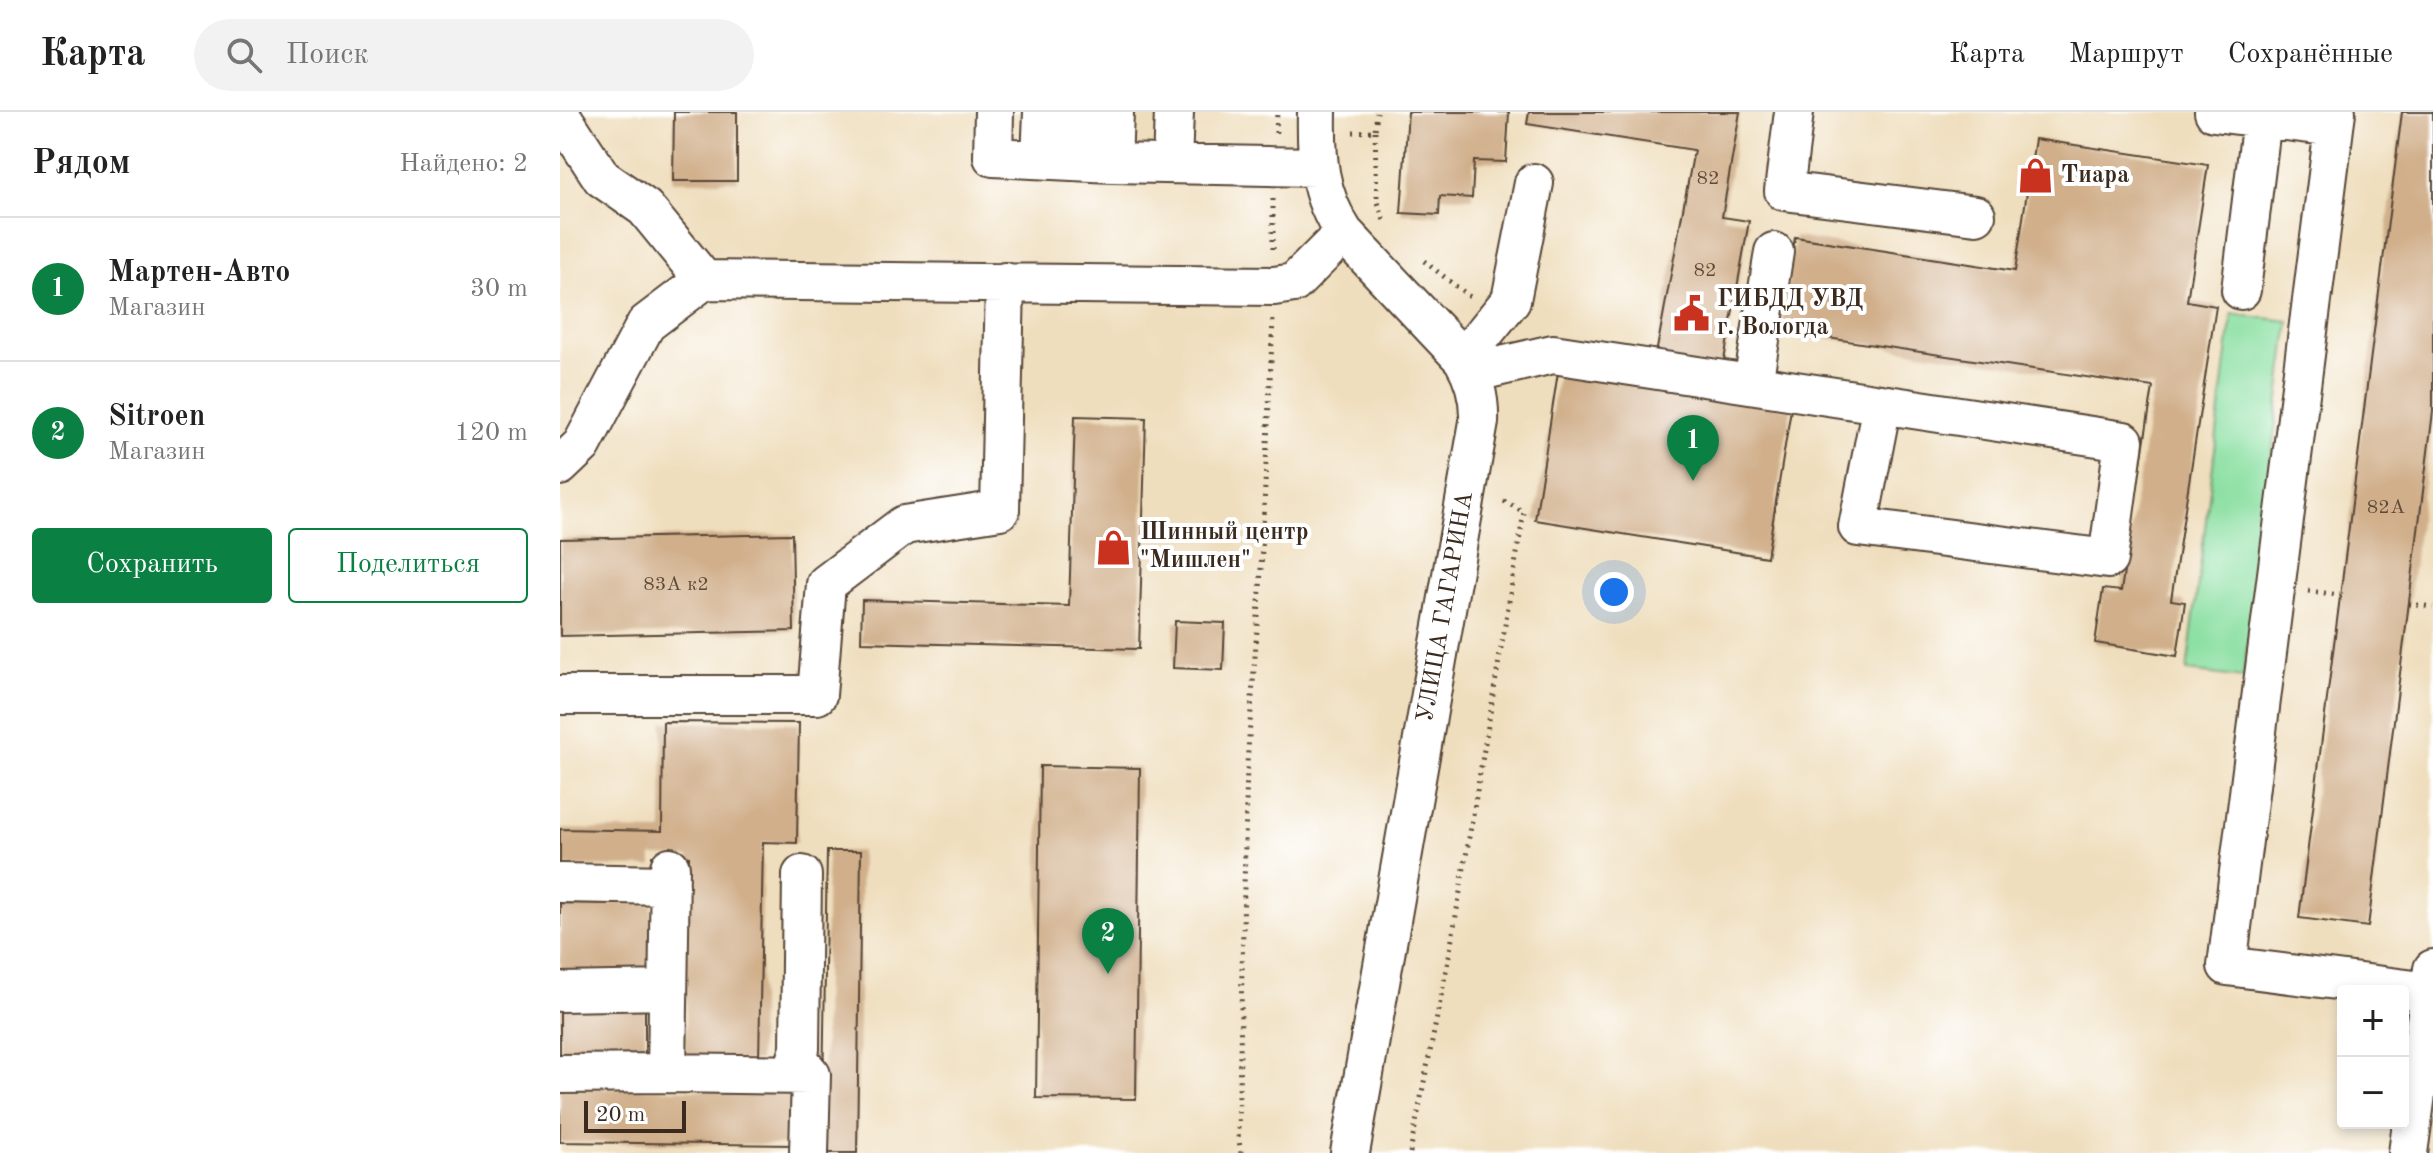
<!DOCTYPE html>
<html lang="ru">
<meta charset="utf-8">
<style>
:root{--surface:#fff;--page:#f2f2f2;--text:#222;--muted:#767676;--line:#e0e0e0;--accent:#0b8043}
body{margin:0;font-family:"Old Standard TT",serif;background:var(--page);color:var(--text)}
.controls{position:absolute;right:24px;bottom:24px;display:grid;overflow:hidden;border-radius:8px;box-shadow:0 4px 12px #0003}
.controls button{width:72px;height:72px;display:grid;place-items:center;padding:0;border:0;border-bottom:2px solid var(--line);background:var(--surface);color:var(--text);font:40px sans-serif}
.scale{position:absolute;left:24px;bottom:20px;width:102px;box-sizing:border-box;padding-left:8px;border:4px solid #3b2a1e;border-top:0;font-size:22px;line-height:28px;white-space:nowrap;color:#3b2a1e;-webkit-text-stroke:6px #fff;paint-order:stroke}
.you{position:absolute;left:1054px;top:480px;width:28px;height:28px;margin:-20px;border:6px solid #fff;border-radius:50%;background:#1a73e8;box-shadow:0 0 0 12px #1a73e833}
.badge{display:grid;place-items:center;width:52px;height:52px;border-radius:50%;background:var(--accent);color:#fff;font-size:26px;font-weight:700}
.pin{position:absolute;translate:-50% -66px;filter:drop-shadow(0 2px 4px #0008)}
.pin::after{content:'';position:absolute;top:42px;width:28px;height:24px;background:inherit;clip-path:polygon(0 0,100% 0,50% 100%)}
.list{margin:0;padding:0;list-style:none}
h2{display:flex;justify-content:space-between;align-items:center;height:104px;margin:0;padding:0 32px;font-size:34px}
h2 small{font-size:26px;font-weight:400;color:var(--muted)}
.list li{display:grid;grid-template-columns:52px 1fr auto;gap:24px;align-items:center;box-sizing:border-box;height:144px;padding:0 32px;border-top:2px solid var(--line)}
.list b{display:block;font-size:30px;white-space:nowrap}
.list p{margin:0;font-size:26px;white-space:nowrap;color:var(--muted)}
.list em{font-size:26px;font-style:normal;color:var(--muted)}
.actions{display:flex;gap:16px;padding:24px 32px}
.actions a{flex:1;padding:18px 0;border:2px solid var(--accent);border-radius:8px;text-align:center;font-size:28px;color:var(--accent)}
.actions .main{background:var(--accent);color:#fff}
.icon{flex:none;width:44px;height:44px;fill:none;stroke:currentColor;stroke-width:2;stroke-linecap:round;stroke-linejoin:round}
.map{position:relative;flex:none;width:1873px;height:1041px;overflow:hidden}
header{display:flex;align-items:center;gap:48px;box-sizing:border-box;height:112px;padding:0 40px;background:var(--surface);border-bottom:2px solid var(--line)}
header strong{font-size:38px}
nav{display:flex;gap:44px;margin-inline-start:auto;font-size:28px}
.search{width:560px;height:72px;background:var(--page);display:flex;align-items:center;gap:20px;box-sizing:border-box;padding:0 28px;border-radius:44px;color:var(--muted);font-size:30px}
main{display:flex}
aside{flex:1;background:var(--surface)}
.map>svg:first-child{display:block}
.green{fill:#8adfa1;stroke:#628460;stroke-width:2}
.building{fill:#d0af8a}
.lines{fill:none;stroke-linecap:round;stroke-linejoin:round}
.minor-casing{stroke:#564536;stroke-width:42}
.path{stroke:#564536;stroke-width:5;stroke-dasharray:2 6;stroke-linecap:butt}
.minor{stroke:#fff;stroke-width:38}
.labels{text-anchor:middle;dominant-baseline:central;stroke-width:8;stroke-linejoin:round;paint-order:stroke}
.number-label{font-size:20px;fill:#604b39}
.poi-label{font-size:24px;font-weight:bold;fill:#3b2a1e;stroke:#fff;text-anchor:start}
.street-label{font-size:24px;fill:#3b2a1e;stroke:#fff}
</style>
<header>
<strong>Карта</strong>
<div class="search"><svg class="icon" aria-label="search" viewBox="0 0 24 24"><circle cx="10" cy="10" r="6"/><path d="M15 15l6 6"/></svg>Поиск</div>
<nav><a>Карта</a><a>Маршрут</a><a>Сохранённые</a></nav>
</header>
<main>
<aside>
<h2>Рядом<small>Найдено: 2</small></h2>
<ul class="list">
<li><span class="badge">1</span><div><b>Мартен-Авто</b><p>Магазин</p></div><em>30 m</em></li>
<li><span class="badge">2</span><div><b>Sitroen</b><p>Магазин</p></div><em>120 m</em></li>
</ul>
<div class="actions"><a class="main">Сохранить</a><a>Поделиться</a></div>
</aside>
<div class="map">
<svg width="1873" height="1041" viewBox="0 0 1873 1041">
<rect width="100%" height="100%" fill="#fff"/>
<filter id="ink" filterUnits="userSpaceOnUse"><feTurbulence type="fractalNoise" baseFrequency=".0125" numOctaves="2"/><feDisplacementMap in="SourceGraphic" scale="16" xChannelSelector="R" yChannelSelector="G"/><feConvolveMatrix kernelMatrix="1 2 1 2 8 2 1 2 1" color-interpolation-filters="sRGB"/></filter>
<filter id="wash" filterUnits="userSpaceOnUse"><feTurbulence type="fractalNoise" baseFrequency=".006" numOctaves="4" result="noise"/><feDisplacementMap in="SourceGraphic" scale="32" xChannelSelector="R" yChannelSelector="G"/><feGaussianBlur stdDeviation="1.8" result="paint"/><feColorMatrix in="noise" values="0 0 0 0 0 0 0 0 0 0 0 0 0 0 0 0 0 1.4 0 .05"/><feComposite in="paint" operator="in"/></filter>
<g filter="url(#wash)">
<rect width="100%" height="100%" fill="#efdebd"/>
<!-- green -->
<path class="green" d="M1672 202 1729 209 1683 566 1627 559Z"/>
<g id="blocks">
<!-- building -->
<path class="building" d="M114 0H177V69H113Z
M848 0H949L946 50 914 49 912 86 880 84 879 103 841 101Z
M969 0H1180L1162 105 1189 109 1161 265 1094 253 1134 38 967 12Z
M1842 0H1873V300L1808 815 1739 806Z
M1475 27 1648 53 1627 189 1656 194 1611 488 1625 490 1617 544 1535 531 1543 477 1561 479 1593 275 1221 219 1235 125 1455 159Z
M998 260 1231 297 1207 445 975 408Z
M515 304 586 306 579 537 301 530 302 488 509 494Z
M232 422 234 519 0 524V427Z
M615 509 665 511 663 558 613 556Z
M103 610 239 611 237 731 203 730 199 949 125 948 129 745 92 744V755L0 754V717L102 719Z
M480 654 580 656 576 987 476 986Z
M267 739H301L297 1041H262Z
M0 791 92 792 91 861H0Z
M0 894H85V947L0 946Z
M0 976 237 979 236 1033 0 1030Z"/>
</g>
</g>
<g filter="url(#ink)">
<use href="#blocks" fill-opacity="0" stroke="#564536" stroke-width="2"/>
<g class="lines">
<defs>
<path id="minor" d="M434 0 433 45 552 51 757 55
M757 0C756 45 758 82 784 121L903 247C915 267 920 287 919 310L790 1041
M1234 0 1224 79 1416 103
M1654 0 1774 15
M1776 0 1667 854 1870 880 1873 857
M0 8H4L42 66 85 96 144 168
M481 47 483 0
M515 49 517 0
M552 51 554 0
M612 52 614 0
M1681 178 1702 6
M903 247 951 188 974 71
M911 261 993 242 1564 329 1548 447 1298 415 1322 292
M1193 272 1214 140
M0 354 22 333 86 212 144 168 714 174 734 171 784 121
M0 583H257L266 472 344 413 440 398 445 170
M242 763 240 937 237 946 251 963 249 1041
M0 771 110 773
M0 880 108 878
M107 961 110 755
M0 962 107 961 251 963
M1848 1041 1870 880H1873"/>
</defs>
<!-- minor casing -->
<use href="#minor" class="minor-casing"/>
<!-- path -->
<path class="path" d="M815 19 817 87 824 109
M793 20 815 19 817 0
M716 21 717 0
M713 87V141
M864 149 910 185
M1748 479 1781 483
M1849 492 1873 495
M681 1041 678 1023 687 652 700 477 713 207
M850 1041 890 839 964 400 944 389"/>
<!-- minor -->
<use href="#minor" class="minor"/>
</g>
</g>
<!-- icons -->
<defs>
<symbol id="shop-bare" viewBox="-9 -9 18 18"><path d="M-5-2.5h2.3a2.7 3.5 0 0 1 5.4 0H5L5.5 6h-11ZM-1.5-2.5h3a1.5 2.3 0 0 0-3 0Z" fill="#c8321e" stroke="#fff" stroke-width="2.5" paint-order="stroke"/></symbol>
<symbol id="civic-bare" viewBox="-9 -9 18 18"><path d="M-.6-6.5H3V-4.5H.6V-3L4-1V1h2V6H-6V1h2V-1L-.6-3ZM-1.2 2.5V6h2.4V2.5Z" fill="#c8321e" stroke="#fff" stroke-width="2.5" paint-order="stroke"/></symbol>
</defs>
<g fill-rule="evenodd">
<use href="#shop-bare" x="1450" y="38" width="51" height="51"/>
<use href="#civic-bare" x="1106" y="176" width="51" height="51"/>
<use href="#shop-bare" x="528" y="410" width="51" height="51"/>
</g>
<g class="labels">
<!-- number labels -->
<g class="number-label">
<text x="1148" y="67">82</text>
<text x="1145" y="159">82</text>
<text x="1826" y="396">82А</text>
<text x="116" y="473">83А к2</text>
</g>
<!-- poi labels -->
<g class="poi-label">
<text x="1501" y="64">Тиара</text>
<text x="1157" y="188">ГИБДД УВД<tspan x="1157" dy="28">г. Вологда</tspan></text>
<text x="580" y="421">Шинный центр<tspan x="580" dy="28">"Мишлен"</tspan></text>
</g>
<!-- street labels -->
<g class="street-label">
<text transform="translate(886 495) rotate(-80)">УЛИЦА ГАГАРИНА</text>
</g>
</g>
</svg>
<div class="controls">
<button>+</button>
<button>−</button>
</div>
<div class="scale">20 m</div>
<div class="you"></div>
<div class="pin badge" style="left:1133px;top:369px">1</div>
<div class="pin badge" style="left:548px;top:862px">2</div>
</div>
</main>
